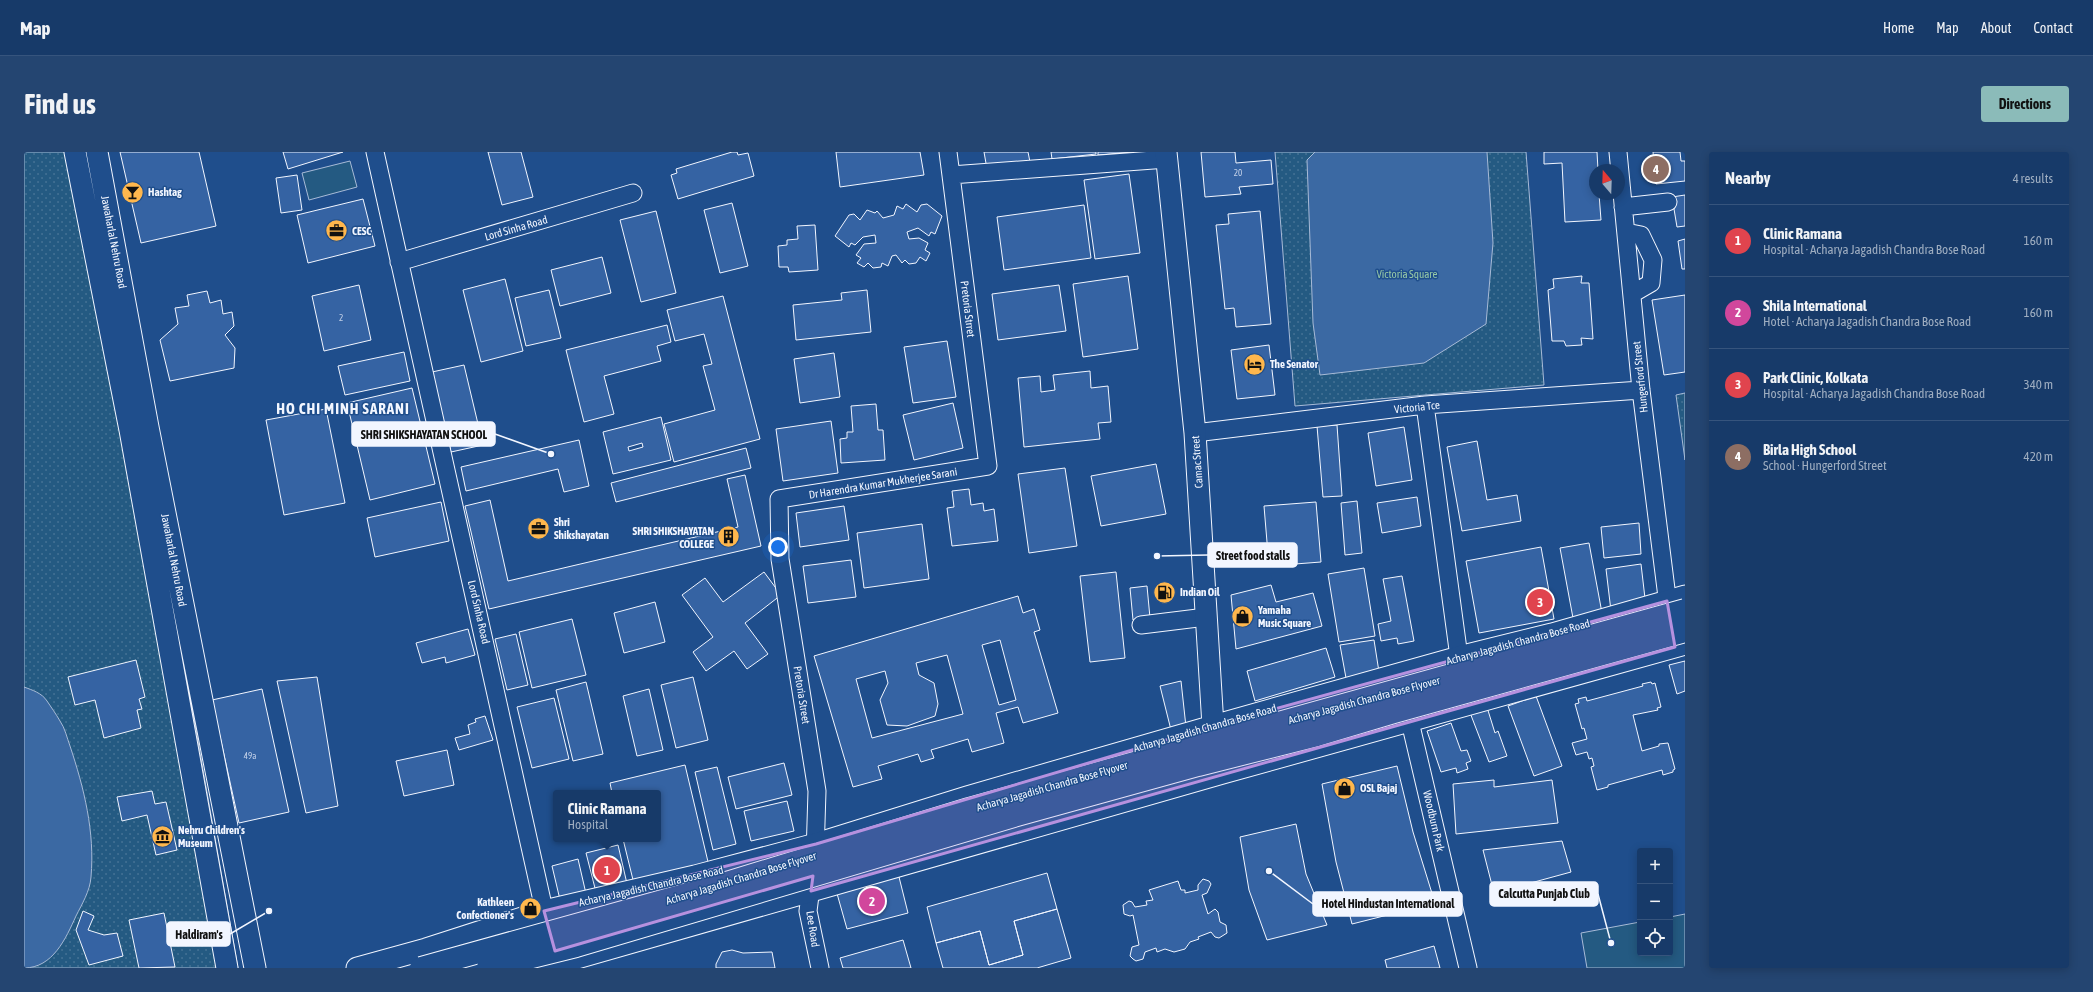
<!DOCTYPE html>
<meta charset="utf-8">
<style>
:root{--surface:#173a69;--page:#244571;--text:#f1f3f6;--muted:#9eadc0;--line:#36547d;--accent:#8bbbb9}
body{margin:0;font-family:"Asap Condensed",sans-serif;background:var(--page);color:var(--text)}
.controls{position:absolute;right:12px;bottom:12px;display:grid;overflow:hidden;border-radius:4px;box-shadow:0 2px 10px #0003}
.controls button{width:36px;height:36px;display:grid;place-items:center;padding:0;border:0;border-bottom:1px solid var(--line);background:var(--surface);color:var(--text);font:20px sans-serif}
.compass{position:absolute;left:1565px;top:12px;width:36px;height:36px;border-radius:50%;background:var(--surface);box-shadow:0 2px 10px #0003;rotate:341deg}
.you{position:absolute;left:754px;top:395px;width:14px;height:14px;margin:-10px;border:3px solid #fff;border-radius:50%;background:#1a73e8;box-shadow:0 0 0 6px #1a73e833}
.badge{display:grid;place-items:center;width:26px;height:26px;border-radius:50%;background:var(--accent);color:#fff;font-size:13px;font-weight:700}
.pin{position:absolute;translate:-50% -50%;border:2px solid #fff;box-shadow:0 1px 4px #0006}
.popup{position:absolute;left:529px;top:638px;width:108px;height:52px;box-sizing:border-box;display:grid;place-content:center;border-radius:4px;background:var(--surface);filter:drop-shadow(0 1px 3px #0005);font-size:13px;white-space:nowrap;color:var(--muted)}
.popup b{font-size:15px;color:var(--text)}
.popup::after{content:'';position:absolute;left:50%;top:100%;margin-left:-8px;border:8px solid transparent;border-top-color:var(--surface)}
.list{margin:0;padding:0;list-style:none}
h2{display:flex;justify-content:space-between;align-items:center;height:52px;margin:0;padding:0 16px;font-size:17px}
h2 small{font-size:13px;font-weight:400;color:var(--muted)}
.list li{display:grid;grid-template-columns:26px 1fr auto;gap:12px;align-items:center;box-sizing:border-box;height:72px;padding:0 16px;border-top:1px solid var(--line)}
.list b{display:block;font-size:15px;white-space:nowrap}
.list p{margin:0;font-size:13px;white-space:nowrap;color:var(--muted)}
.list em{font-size:13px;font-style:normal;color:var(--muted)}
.icon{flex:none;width:22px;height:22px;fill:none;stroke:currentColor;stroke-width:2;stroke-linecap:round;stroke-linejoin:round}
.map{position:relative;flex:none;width:1661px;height:816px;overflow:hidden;border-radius:4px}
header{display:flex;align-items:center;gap:24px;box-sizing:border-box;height:56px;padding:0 20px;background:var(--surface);border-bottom:1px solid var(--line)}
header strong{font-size:19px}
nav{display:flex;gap:22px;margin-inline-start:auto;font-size:14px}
.intro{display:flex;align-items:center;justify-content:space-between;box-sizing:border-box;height:96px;padding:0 24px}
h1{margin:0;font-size:28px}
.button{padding:10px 18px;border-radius:4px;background:var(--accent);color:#111;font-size:14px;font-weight:700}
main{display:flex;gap:24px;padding:0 24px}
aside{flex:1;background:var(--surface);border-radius:4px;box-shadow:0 2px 10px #0003}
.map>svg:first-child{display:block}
.green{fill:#245a82;stroke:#a8bbd7}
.park{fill:url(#park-dots);stroke:#a8bbd7}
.water{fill:#3b69a3;stroke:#a8bbd7}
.building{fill:#3563a3;stroke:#f2f6ff;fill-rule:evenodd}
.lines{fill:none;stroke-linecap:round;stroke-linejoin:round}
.minor-casing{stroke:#f2f6ff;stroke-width:19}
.major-casing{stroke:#f2f6ff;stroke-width:23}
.minor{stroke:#1f4e8c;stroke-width:17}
.major{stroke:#1f4e8c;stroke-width:21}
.highway-bridge-casing{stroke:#f2f6ff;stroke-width:24;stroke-linecap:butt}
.highway-bridge{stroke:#1f4e8c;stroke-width:22}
.marked{fill:#b691df;fill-opacity:0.2;stroke:#b691df;stroke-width:3;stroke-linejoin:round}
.labels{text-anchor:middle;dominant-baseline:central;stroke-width:3;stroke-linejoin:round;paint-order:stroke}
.number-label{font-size:9px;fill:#c3d1e8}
.poi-label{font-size:11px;font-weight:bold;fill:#f2f6ff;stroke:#1f4e8c;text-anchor:start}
.street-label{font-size:11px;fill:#f2f6ff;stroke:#1f4e8c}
.park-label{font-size:11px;fill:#97c8a6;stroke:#1f4e8c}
.district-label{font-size:15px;font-weight:bold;letter-spacing:1px;fill:#f2f6ff;stroke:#1f4e8c}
.leader{fill:none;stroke:#f2f6ff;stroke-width:1.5}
.callout-dot{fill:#f2f6ff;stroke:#1f4e8c;stroke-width:1.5}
.callout{fill:#f2f6ff;stroke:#f2f6ff;stroke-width:1.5}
.callout-label{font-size:12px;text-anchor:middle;font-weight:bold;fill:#111}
</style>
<header>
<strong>Map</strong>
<nav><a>Home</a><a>Map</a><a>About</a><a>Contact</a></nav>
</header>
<div class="intro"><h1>Find us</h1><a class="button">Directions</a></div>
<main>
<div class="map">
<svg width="1661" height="816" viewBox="0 0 1661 816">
<defs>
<pattern id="park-dots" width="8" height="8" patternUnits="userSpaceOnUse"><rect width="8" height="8" fill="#245a82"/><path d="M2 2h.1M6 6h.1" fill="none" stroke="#447295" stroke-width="1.8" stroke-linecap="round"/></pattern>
</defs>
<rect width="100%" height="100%" fill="#1f4e8c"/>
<!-- green -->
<path class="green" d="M326 9 333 35 285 48 278 21Z
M1661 762V816H1563L1557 781 1616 770V801H1646V765Z"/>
<!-- park -->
<path class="park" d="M0 0H70L214 816H0Z
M1251 0H1502L1520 233 1271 254Z
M1661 241V308L1652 243Z"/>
<!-- water -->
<path class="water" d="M1291 0H1463L1469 91 1462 172 1400 211 1296 223 1289 171 1283 8Z
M0 535C8 538 18 541 23 549 27 555 32 562 36 569 41 576 43 586 46 594 60 636 71 680 67 725 66 739 58 752 52 764 42 786 29 816 0 816Z"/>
<!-- building -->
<path class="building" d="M96 0H175L192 74 117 91Z
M259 0H319L264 17Z
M464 0H497L509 45 478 53Z
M708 0H713L714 3 724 1 730 24 654 47 647 23 653 21 652 17Z
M812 0H896L900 23 816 35Z
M960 0H1004L1006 10 963 17Z
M1027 0H1072V2L1028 7Z
M1074 0H1109L1074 3Z
M1177 0H1211L1212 11 1247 8 1249 32 1215 35 1217 42 1181 45Z
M1520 0H1573L1574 18H1571V42H1575L1577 68 1541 70 1538 11 1520 12Z
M1629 0H1656L1657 9H1661V29L1632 32Z
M1105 22 1116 101 1071 107 1060 28Z
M273 23 278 58 257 61 252 26Z
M1661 43V74L1653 75 1648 45Z
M339 47 351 94 284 111 273 63Z
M708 51 724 114 696 121 680 58Z
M882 52 893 60 897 53 903 52 918 64 911 82 907 80 905 84 894 76 883 80 885 87 895 86 904 91 901 98 906 101 902 109 896 105 892 111 885 112 881 108 878 111 872 103 868 104 864 114 858 111 857 115 849 116 844 111 840 115 833 111 837 106 832 103 840 92 852 91 851 83 839 85 831 93 827 91 825 95 811 84 825 63 830 62 836 68 843 58 851 61 853 59 859 66 870 63 873 54 879 57Z
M1060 53 1067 106 980 118 973 65Z
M632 59 652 141 617 150 596 68Z
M1236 59 1247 172 1212 175 1210 156 1201 157 1192 73 1205 72 1204 62Z
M791 73 794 118 765 120 764 115H755L754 94 763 93V88L774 87 773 74Z
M1661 87V117H1658L1654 89Z
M578 105 587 141 536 154 527 118Z
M1104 124 1114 197 1059 205 1049 132Z
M1558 124 1557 131H1565L1569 187 1557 186 1558 193 1542 194 1540 189H1528L1524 138 1530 136 1529 127Z
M481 127 499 199 457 210 439 138Z
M335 133 347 188 300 199 288 144Z
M1035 133 1042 179 974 188 968 142Z
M525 138 537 186 502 194 491 146Z
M843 138 847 180 772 188 769 153 818 148 817 141Z
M183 139 186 151 197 148 199 162 208 160 210 174 201 183 211 196 210 216 146 229 136 188 154 172 151 156 165 154 163 143Z
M1661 143V220L1640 223 1628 148Z
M699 144 736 287 650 310 640 272 691 258 679 214 688 212 680 182 651 189 643 158Z
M643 173 647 190 633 194 637 209 580 224 590 262 560 270 542 198Z
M923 189 932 245 889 251 880 195Z
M1245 193 1251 243 1213 247 1207 198Z
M380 200 386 229 321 243 314 214Z
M810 201 816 245 776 251 770 207Z
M440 213 459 293 427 300 408 220Z
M1066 219 1067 236 1084 234 1087 270 1074 271 1076 287 1000 295 994 226 1016 224 1017 240 1031 238 1029 223Z
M388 236 411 332 346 348 323 251Z
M929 251 939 296 890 308 879 263Z
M852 252 854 278H859L861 308 817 311 816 287 823 286V280H829L827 254Z
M302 257 321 351 260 363 242 268Z
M637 265 647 308 589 322 579 280ZM618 291 619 295 605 299 604 295Z
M807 269 814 321 759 329 752 277Z
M1313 273 1318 344 1299 345 1293 274Z
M1380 275 1388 328 1352 334 1344 281Z
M555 288 565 334 540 340 534 317 442 339 437 315Z
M1453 289 1463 348 1493 343 1497 369 1438 379 1423 295Z
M722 296 727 316 592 350 587 331Z
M1132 312 1142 362 1077 374 1067 324Z
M1041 316 1053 394 1005 401 994 322Z
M721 323 737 394 465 457 441 354 466 348 484 429 714 375 703 327Z
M945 337 947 353 959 351 960 359 970 357 974 389 928 394 923 356 930 355 928 339Z
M1393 345 1397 374 1358 381 1353 351Z
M1333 349 1338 401 1321 403 1317 351Z
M417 350 425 389 351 405 343 366Z
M1292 350 1297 410 1245 414 1240 354Z
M820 354 825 388 776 395 772 361Z
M1615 371 1617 402 1580 406 1577 375Z
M898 372 905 427 840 436 833 381Z
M1565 391 1578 461 1549 466 1536 396Z
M1517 395 1530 467 1455 481 1442 409Z
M827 408 832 445 784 451 779 414Z
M1617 412 1622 455 1587 459 1582 417Z
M1340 416 1351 484 1315 490 1304 422Z
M740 420 757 443 721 471 744 502 723 517 710 499 682 519 669 500 689 485 658 443 681 426 699 450Z
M1092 420 1101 506 1066 510 1056 424Z
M1378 424 1390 489 1374 492 1373 486 1357 489 1354 472 1367 469 1359 427Z
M1247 433 1252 450 1289 441 1298 474 1212 497 1207 443Z
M1123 434 1126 466 1109 468 1106 436Z
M994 444 999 461 1010 457 1016 478 1010 480 1034 561 999 571 994 555 972 561 980 591 948 600 944 587 907 598 910 606 897 610 894 602 854 614 858 627 829 635 790 504ZM976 488 992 548 975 553 958 493ZM923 503 939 562 848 586 832 527 861 519 864 531 856 548 863 573 883 574 911 564 914 552 910 531 895 523 892 511Z
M631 450 641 490 600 501 590 461Z
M548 467 562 523 508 536 495 480Z
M444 477 451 503 422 511 421 505 398 511 392 491Z
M492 482 504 533 483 538 471 487Z
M1350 488 1355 520 1322 526 1316 493Z
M1302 496 1311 525 1231 549 1223 519Z
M112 508 121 545 115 547 118 557 113 558 117 576 80 586 71 548 51 553 44 525Z
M1661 509V539L1653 542 1645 513Z
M293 525 314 654 282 661 253 529Z
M669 525 684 588 652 596 637 533Z
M1157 529 1162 575 1147 578 1136 534Z
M562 530 579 602 549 609 532 538Z
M1627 530 1628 532 1631 531 1637 555 1633 556 1634 558 1609 563 1618 599 1635 594V592L1644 591 1651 617 1649 618V620L1639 623 1638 618 1584 633V635L1573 638 1567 615 1570 614 1568 606 1565 607 1563 600 1552 603 1548 591 1563 587 1560 576 1558 577 1551 552 1555 551 1554 547 1562 545 1563 549 1619 534 1618 532Z
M238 537 265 660 215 671 188 548Z
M625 537 639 598 613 604 599 544Z
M1512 544 1538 614 1510 624 1484 554Z
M530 546 545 607 508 616 493 555Z
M1462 552 1471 581 1474 579 1483 604 1465 610 1445 558Z
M461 564 469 588 435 598 431 586 446 582 444 573 452 570 451 567Z
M1427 571 1437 599 1443 598 1447 609 1442 611 1444 617 1433 621 1432 616 1417 620 1403 579Z
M423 598 430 633 380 644 372 609Z
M760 611 768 643 712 657 704 625Z
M661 613 685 714 610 732 599 687H634V641H588L586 631Z
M1373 614 1389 680 1411 751 1328 772 1312 710 1298 632Z
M693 615 712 692 689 698 671 620Z
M1470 628V635L1528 628 1534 671 1432 682 1429 632Z
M128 639 131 652 142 650 153 698 132 703 123 663 98 669 93 645Z
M763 649 770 679 727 689 720 659Z
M1272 672 1282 722 1303 773 1243 788 1225 738 1216 685Z
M1538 689 1547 720 1470 741 1459 698Z
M594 693 604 736 573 744 562 701Z
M554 707 563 746 537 752 528 714Z
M874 721 884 761 823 777 812 738Z
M1023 721 1033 757 990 769 999 803 965 813 956 779 912 791 903 755Z
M1179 727 1185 729 1187 732 1183 741 1178 743 1184 762 1191 757 1194 760 1196 770 1202 773 1203 781 1195 786 1191 785 1187 780 1174 785 1175 787 1166 790 1161 797 1150 800 1141 797 1133 800 1132 796 1121 800 1119 807 1112 809 1109 807 1106 804 1108 795 1115 793 1109 763 1106 764 1100 762 1099 753 1105 749 1108 750 1111 755 1123 753 1122 749 1129 748 1125 738 1154 729 1157 738H1161V741L1174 738V733Z
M1033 757 1047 806 1013 816H919L912 791 956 779 965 813 999 803 990 769Z
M59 759 70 764 64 778 80 783 93 781 99 804 65 813 52 778Z
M140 761 151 815 115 816 105 768Z
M879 788 887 816H819L816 806Z
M1410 794 1416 816H1363L1361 808Z
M708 798 719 801 748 800 751 816H692V812L698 800Z"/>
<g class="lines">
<defs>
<path id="minor" d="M351 0 523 771
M1594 0 1617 238 1645 461
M927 23 1143 7
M1599 55 1644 50
M1602 80 1617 83 1629 108 1627 131 1608 142
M375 110 609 41
M1401 253 1435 505
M1171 281 1401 253 1617 238
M1117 473 1182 465
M1383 557 1444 816
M791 703 793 639 756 407 755 347 964 314 924 0
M788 728 784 759 796 816"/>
<path id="major" d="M51 0 106 278 203 816
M73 0 124 275 231 816
M1142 0 1171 281 1189 574 1191 587
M333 816 402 797 520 759 671 724 792 692 943 645 1189 574 1435 505 1528 482 1661 444
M518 816 1199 621 1661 492"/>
</defs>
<!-- minor casing -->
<use href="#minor" class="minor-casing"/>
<!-- major casing -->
<use href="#major" class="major-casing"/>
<!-- minor -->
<use href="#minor" class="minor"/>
<!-- major -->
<use href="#major" class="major"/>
<defs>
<path id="highway-bridge" d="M397 816 696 733 945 657 1661 458
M464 816 552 794 993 663 1174 613 1293 583 1370 560 1661 479"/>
</defs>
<!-- highway-bridge casing -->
<use href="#highway-bridge" class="highway-bridge-casing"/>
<!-- highway-bridge -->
<use href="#highway-bridge" class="highway-bridge"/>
</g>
<!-- marked area -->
<path class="marked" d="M1643 449 1651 495 787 739 789 724 531 799 520 759 792 692 1189 574Z"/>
<!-- icons -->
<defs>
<symbol id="bar-disc" viewBox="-11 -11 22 22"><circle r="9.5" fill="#ffb74d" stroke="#1f4e8c"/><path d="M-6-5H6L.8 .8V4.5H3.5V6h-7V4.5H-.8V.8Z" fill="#111"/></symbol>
<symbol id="office-disc" viewBox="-11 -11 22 22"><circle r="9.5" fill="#ffb74d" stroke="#1f4e8c"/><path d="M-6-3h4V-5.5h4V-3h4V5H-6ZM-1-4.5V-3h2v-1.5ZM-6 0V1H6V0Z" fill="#111"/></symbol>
<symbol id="hotel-disc" viewBox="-11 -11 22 22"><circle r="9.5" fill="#ffb74d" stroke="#1f4e8c"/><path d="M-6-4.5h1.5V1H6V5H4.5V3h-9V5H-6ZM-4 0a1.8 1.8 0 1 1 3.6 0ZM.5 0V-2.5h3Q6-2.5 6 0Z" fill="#111"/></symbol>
<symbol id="building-disc" viewBox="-11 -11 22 22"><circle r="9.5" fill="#ffb74d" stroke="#1f4e8c"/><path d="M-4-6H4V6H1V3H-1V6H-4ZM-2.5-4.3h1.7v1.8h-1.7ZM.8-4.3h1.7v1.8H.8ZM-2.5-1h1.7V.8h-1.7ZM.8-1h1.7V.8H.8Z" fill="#111"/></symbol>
<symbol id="fuel-disc" viewBox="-11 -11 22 22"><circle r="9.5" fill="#ffb74d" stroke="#1f4e8c"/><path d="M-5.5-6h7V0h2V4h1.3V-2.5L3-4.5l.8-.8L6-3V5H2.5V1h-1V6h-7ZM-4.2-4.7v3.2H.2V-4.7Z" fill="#111"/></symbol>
<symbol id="shop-disc" viewBox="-11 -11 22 22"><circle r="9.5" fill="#ffb74d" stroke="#1f4e8c"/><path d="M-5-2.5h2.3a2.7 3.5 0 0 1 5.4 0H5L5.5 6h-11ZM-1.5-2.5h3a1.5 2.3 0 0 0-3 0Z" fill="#111"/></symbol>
<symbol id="museum-disc" viewBox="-11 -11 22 22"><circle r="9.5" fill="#ffb74d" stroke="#1f4e8c"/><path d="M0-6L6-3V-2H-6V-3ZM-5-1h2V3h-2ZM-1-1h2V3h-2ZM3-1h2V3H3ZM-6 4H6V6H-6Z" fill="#111"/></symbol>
</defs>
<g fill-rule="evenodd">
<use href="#bar-disc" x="96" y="28" width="25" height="25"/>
<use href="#office-disc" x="300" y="66" width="25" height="25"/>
<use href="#hotel-disc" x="1218" y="200" width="25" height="25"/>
<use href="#office-disc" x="502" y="364" width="25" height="25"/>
<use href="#building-disc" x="692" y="372" width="25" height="25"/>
<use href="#fuel-disc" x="1128" y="428" width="25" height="25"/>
<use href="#shop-disc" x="1206" y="452" width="25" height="25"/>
<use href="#shop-disc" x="1308" y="624" width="25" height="25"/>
<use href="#museum-disc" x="126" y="672" width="25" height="25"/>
<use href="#shop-disc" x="494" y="744" width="25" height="25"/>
</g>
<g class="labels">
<!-- number labels -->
<g class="number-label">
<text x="1214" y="21">20</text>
<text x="317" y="166">2</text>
<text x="226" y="604">49a</text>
</g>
<!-- poi labels -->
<g class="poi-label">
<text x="124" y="40">Hashtag</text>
<text x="328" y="79">CESC</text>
<text x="1246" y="212">The Senator</text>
<text x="530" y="370">Shri<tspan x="530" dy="13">Shikshayatan</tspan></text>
<text x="690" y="379" text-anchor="end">SHRI SHIKSHAYATAN<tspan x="690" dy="13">COLLEGE</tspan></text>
<text x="1156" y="440">Indian Oil</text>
<text x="1234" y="458">Yamaha<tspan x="1234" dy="13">Music Square</tspan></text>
<text x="1336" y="636">OSL Bajaj</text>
<text x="154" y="678">Nehru Children's<tspan x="154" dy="13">Museum</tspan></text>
<text x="490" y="750" text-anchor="end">Kathleen<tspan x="490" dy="13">Confectioner's</tspan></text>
</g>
<!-- street labels -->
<g class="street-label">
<text transform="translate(492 76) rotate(-16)">Lord Sinha Road</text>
<text transform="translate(90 90) rotate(79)">Jawaharlal Nehru Road</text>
<text transform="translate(944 157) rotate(83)">Pretoria Strret</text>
<text transform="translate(1616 225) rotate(-96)">Hungerford Street</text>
<text transform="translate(1393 255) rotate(-6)">Victoria Tce</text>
<text transform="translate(1173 310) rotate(-94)">Camac Street</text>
<text transform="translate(859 331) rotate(-9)">Dr Harendra Kumar Mukherjee Sarani</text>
<text transform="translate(150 408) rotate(79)">Jawaharlal Nehru Road</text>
<text transform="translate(455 460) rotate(77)">Lord Sinha Road</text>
<text transform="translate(1494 490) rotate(-15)">Acharya Jagadish Chandra Bose Road</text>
<text transform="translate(778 543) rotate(81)">Pretoria Street</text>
<text transform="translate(1340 548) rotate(-15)">Acharya Jagadish Chandra Bose Flyover</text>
<text transform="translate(1181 576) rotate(-16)">Acharya Jagadish Chandra Bose Road</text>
<text transform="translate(1028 634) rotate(-16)">Acharya Jagadish Chandra Bose Flyover</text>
<text transform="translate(1410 669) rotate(77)">Woodburn Park</text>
<text transform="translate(717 726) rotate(-17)">Acharya Jagadish Chandra Bose Flyover</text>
<text transform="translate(627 734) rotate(-13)">Acharya Jagadish Chandra Bose Road</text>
<text transform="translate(789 777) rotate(81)">Lee Road</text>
</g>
<!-- park labels -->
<g class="park-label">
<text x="1383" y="122">Victoria Square</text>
</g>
<!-- district labels -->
<g class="district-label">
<text x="319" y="256">HO CHI MINH SARANI</text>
</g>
</g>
<!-- callouts -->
<path class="leader" d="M527 302L471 282M1133 404L1184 403M1587 791L1574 742M1245 719L1289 752M245 759L206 782"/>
<g class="callout-dot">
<circle cx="527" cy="302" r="4"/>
<circle cx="1133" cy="404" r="4"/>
<circle cx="1587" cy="791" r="4"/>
<circle cx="1245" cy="719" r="4"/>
<circle cx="245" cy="759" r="4"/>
</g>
<g class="callout">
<rect x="328" y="270" width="143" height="24" rx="4"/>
<rect x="1184" y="391" width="89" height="24" rx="4"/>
<rect x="1466" y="730" width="108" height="24" rx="4"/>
<rect x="1289" y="740" width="149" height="24" rx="4"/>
<rect x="143" y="770" width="63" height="24" rx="4"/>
</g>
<g class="callout-label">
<text x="400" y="287">SHRI SHIKSHAYATAN SCHOOL</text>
<text x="1229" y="408">Street food stalls</text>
<text x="1520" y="746">Calcutta Punjab Club</text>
<text x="1364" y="756">Hotel Hindustan International</text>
<text x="175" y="787">Haldiram's</text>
</g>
</svg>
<div class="controls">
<button>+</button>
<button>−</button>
<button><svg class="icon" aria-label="locate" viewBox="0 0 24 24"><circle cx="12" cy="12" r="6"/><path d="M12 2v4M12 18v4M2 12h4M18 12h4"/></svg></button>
</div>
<svg class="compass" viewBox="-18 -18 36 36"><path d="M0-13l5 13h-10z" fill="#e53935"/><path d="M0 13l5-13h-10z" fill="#9eadc0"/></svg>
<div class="you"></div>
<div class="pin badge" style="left:583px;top:718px;background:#e0444e">1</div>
<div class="popup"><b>Clinic Ramana</b>Hospital</div>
<div class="pin badge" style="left:848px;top:749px;background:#d1479c">2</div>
<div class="pin badge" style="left:1516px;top:450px;background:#e0444e">3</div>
<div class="pin badge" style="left:1632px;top:17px;background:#8d6e63">4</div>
</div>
<aside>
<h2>Nearby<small>4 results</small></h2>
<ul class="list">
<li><span class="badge" style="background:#e0444e">1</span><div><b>Clinic Ramana</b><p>Hospital · Acharya Jagadish Chandra Bose Road</p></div><em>160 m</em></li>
<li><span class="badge" style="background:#d1479c">2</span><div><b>Shila International</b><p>Hotel · Acharya Jagadish Chandra Bose Road</p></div><em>160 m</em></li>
<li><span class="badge" style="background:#e0444e">3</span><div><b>Park Clinic, Kolkata</b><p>Hospital · Acharya Jagadish Chandra Bose Road</p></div><em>340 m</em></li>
<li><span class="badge" style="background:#8d6e63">4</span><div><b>Birla High School</b><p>School · Hungerford Street</p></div><em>420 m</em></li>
</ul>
</aside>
</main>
